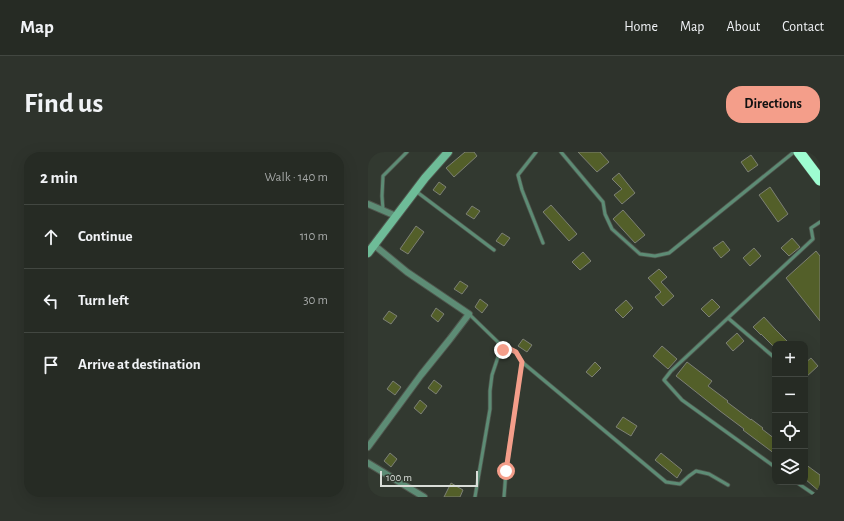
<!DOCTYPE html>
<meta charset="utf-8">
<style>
:root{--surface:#262b24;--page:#2e332c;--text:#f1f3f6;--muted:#a4a7a6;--line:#424741;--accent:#f49e8a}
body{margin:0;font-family:"Alegreya Sans",sans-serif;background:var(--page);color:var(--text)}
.controls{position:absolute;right:12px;bottom:12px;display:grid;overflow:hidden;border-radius:8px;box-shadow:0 4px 16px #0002}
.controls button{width:36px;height:36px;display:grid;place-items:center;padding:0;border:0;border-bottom:1px solid var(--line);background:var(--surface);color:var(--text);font:20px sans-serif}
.scale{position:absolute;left:12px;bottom:10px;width:98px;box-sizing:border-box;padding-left:4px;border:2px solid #d9ddd8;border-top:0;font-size:11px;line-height:14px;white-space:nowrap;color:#d9ddd8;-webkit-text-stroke:3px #323930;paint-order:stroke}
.stop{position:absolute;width:12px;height:12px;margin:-9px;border:3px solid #f49e8a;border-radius:50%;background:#fff}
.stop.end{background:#f49e8a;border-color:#fff;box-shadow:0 1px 4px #0008}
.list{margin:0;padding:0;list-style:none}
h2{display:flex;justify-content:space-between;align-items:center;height:52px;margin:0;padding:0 16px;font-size:17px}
h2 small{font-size:13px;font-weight:400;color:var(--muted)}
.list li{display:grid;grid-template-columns:26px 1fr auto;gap:12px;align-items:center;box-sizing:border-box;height:64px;padding:0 16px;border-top:1px solid var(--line)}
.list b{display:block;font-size:15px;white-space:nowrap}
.list em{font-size:13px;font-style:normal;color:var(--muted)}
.icon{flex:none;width:22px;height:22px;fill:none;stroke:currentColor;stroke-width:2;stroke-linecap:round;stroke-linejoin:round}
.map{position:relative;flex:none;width:452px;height:345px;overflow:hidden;border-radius:16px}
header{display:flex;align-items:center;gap:24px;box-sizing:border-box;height:56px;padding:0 20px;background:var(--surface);border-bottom:1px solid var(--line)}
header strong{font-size:19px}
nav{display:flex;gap:22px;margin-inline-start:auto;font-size:14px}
.intro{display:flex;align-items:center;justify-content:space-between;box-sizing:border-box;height:96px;padding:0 24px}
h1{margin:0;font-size:28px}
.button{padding:10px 18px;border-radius:16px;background:var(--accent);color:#111;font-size:14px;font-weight:700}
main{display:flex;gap:24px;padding:0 24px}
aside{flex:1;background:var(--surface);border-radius:16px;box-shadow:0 4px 16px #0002}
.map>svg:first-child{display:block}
.building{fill:#535f29;stroke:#7d8075}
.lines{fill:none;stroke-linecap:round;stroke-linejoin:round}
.lane-casing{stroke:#50574e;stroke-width:4.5}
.street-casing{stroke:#50574e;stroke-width:8}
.secondary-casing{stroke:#50574e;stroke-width:10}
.highway-casing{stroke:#50574e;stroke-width:12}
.lane{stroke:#5d8c75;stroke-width:3}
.street{stroke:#5d8c75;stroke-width:6}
.secondary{stroke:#6ebc98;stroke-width:8}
.highway{stroke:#9efdd1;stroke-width:11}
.route{stroke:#f49e8a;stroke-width:5}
</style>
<header>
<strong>Map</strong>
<nav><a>Home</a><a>Map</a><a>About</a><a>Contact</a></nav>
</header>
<div class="intro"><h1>Find us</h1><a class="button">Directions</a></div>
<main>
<aside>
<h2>2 min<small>Walk · 140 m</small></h2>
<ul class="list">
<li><svg class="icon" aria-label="ahead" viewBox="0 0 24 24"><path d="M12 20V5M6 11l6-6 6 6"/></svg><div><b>Continue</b></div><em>110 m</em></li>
<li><svg class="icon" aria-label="left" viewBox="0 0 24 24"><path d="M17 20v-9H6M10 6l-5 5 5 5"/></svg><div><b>Turn left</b></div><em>30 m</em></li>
<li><svg class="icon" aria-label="arrive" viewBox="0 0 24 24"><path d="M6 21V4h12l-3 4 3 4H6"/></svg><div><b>Arrive at destination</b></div></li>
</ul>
</aside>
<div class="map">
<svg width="452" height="345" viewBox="0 0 452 345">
<rect width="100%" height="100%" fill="#323930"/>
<!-- building -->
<path class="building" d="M97 0H106L109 4 86 25 78 16Z
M210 0H232L241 10 229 20Z
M383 3 390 13 380 20 373 10Z
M251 21 267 41 254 52 246 43 254 37 244 27Z
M71 30 78 35 72 43 65 38Z
M402 35 420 62 410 70 391 43Z
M183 53 209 82 201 89 175 60Z
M104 54 112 59 106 67 98 62Z
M255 58 277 83 267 91 245 67Z
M48 74 56 80 40 102 32 97Z
M134 81 142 86 136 94 128 89Z
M424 86 432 95 421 104 413 96Z
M355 89 362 98 353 106 345 96Z
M386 96 393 104 382 114 375 106Z
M448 99 452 104V169L418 126Z
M215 100 223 109 212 118 204 110Z
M291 117 299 125 293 130 306 144 295 154 287 145 293 140 280 126Z
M92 129 100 134 94 142 86 137Z
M112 147 120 153 114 161 107 155Z
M344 147 352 155 341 165 333 157Z
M258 148 265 156 255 166 247 158Z
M68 156 76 162 70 170 63 164Z
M21 159 29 164 23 172 15 167Z
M396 165 407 177 422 192H407V196L393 182V183L385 175Z
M369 181 376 189 365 199 358 191Z
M155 187 164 193 159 200 150 194Z
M294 194 309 207 300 217 285 204Z
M443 206 450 214 437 226V211Z
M227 210 233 216 224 225 218 220Z
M319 210 344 229 340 234 360 249 359 250 383 268V267L395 276 394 277 407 287V302L375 278 376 277 352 259 308 224Z
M66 228 74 234 68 242 60 236Z
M25 229 33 235 27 243 19 237Z
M52 248 59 254 53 262 46 256Z
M255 265 269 274 263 284 248 275Z
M22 301 29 307 23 315 16 309Z
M293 301 314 318 309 326 287 308Z
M437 312 452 323V340L437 327Z
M83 331 95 338 92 345H76Z"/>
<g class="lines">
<defs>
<path id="lane" d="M168 0 150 23 154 38 175 91
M193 0 235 50 237 62 244 77 272 102 287 104 301 101 426 0
M49 40 126 98
M15 58 14 44 15 24 39 0
M101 162 134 194 135 198 130 205 124 223 122 239V257L107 345
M360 166 407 206
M135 198 140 196 148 200 154 210 138 319 136 345
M154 210 298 330 312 332 321 324 328 319 341 322 360 333
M407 315 314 248 296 228 303 219 445 87 443 76 452 70
M428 330 450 345"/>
<path id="street" d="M0 52 28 64
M0 295 53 223 82 187 101 162 39 120 6 93
M0 311 56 345"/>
<path id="secondary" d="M0 101 57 26 80 0"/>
<path id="highway" d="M431 0 452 28"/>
</defs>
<!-- lane casing -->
<use href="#lane" class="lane-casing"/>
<!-- street casing -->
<use href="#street" class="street-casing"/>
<!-- secondary casing -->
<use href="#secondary" class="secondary-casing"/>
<!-- highway casing -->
<use href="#highway" class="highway-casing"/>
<!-- lane -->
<use href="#lane" class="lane"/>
<!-- street -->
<use href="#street" class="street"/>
<!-- secondary -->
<use href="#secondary" class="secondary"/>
<!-- highway -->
<use href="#highway" class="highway"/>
</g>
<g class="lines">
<!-- route -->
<path class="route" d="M135 198 140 196 148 200 154 210 138 319"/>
</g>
</svg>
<div class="controls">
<button>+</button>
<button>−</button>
<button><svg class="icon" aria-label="locate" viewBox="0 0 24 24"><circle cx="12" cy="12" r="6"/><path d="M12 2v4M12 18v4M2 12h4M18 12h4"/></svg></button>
<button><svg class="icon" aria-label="layers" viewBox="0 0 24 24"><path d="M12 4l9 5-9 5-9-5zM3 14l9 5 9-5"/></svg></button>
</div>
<div class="scale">100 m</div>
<div class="stop" style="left:138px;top:319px"></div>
<div class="stop end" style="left:135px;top:198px"></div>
</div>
</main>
